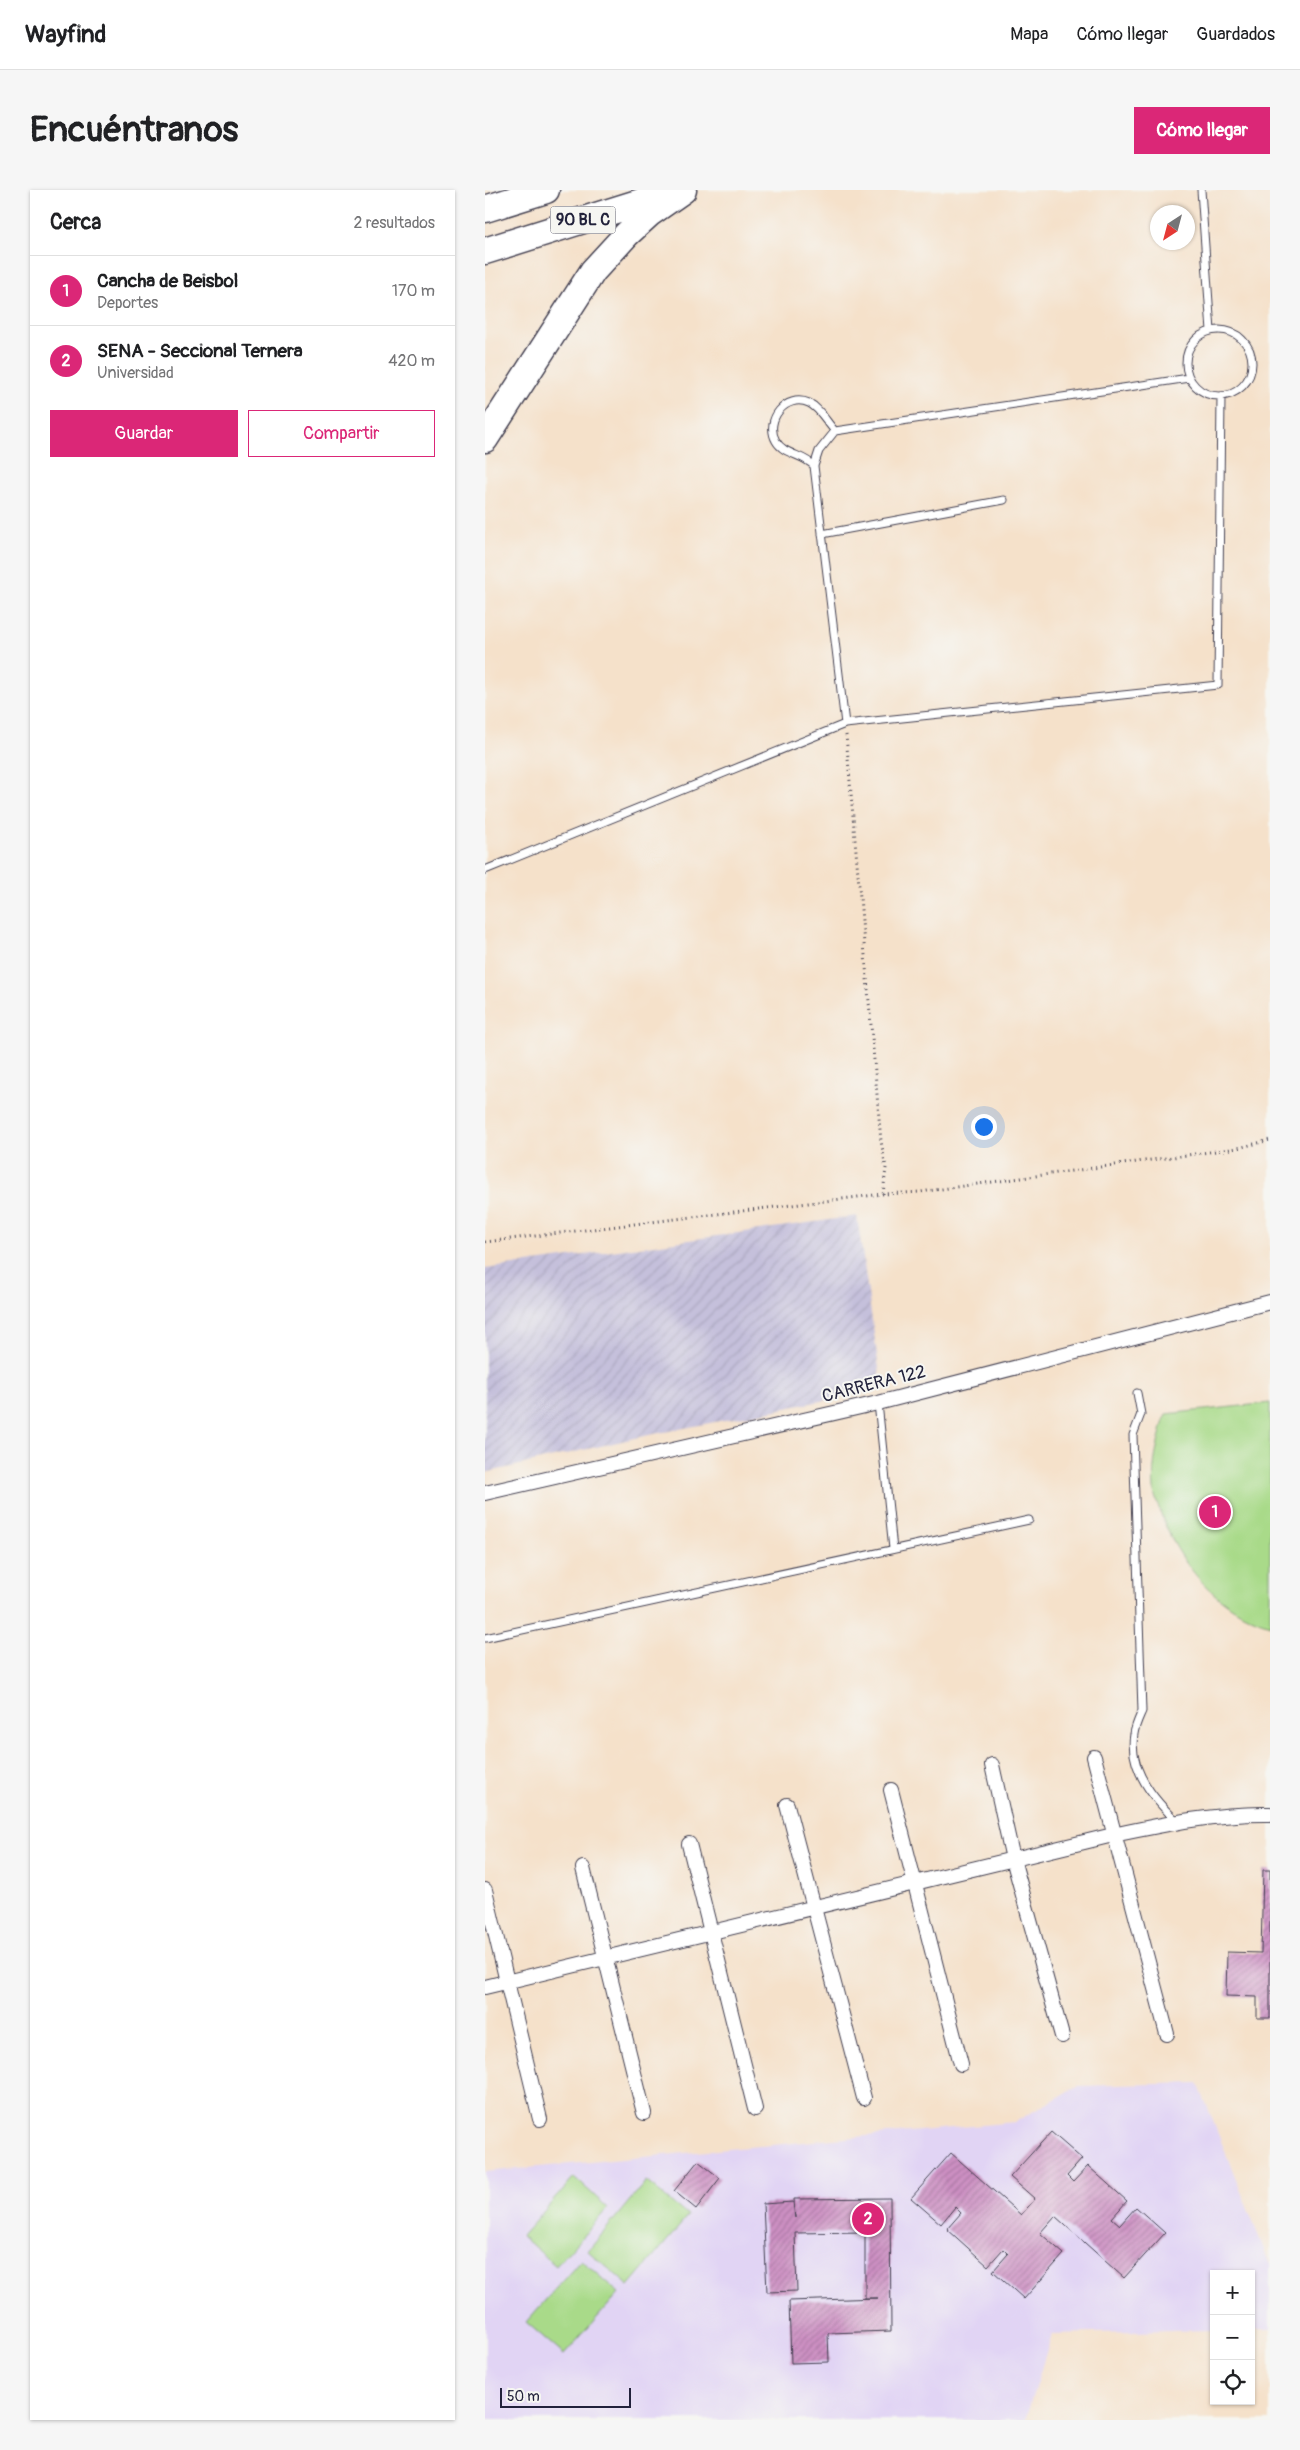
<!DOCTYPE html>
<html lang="es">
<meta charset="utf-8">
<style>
:root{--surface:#fff;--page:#f6f6f6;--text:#202124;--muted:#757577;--line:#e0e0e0;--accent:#db2777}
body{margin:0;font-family:Pangolin,sans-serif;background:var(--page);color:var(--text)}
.controls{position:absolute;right:15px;bottom:15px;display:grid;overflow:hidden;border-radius:0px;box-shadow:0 1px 4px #0004}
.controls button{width:45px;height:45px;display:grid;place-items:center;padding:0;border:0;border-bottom:1px solid var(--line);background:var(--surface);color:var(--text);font:25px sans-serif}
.compass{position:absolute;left:665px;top:15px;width:45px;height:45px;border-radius:50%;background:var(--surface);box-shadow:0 1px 4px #0004;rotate:216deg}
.scale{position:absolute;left:15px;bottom:12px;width:131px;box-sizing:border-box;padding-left:5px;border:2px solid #22223b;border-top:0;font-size:14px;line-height:18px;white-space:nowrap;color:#22223b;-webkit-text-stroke:4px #f6f6f2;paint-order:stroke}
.you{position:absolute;left:498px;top:936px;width:18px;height:18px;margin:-12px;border:4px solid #fff;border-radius:50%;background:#1a73e8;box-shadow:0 0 0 8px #1a73e833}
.badge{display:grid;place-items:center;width:32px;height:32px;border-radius:50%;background:var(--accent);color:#fff;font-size:16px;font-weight:700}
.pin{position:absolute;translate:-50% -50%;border:2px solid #fff;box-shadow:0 1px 5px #0006}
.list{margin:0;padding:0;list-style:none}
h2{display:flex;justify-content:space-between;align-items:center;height:65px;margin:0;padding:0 20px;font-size:21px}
h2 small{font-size:16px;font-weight:400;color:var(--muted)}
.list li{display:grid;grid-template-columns:32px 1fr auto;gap:15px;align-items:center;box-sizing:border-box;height:70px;padding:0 20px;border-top:1px solid var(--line)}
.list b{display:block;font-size:19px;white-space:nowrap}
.list p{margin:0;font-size:16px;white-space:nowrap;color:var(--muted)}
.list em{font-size:16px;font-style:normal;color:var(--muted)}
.actions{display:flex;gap:10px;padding:15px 20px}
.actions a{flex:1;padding:11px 0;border:1px solid var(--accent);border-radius:0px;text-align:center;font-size:18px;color:var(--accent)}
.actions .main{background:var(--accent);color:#fff}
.icon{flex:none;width:28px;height:28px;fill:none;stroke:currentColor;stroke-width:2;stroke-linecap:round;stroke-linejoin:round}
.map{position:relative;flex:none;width:785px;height:2230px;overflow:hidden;border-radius:0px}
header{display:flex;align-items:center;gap:30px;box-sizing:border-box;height:70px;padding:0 25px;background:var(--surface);border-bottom:1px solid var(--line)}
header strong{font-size:24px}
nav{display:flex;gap:28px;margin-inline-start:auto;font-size:18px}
.intro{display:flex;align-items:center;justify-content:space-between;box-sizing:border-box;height:120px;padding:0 30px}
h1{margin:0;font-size:35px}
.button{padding:12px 22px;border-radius:0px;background:var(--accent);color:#fff;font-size:18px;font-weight:700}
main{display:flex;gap:30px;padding:0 30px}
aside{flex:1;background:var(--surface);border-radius:0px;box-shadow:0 1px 4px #0004}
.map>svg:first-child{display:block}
.built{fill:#e1d4f4}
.industrial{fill:url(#industrial-furrows)}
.grass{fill:#a9da89;stroke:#667e62}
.building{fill:url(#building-hatch)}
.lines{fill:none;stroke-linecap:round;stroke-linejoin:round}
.lane-casing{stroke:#423f50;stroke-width:9}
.street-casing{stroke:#423f50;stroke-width:16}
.highway-casing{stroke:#423f50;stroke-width:29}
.path{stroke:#423f50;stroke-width:3;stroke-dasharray:1 4;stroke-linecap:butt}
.lane{stroke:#fff;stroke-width:7}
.street{stroke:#fff;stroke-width:14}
.highway{stroke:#fff;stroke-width:26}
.labels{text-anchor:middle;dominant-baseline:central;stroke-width:4;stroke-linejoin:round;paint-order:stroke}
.shield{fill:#f6f6f2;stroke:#626272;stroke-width:1}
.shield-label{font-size:16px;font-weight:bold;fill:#22223b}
.street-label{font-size:18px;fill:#22223b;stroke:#f6f6f2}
</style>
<header>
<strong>Wayfind</strong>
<nav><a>Mapa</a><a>Cómo llegar</a><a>Guardados</a></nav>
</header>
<div class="intro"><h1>Encuéntranos</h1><a class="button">Cómo llegar</a></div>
<main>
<aside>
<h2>Cerca<small>2 resultados</small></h2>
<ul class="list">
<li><span class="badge">1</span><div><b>Cancha de Beisbol</b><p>Deportes</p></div><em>170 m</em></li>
<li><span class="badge">2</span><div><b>SENA - Seccional Ternera</b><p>Universidad</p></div><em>420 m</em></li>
</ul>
<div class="actions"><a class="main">Guardar</a><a>Compartir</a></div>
</aside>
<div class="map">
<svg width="785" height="2230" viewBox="0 0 785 2230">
<defs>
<pattern id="industrial-furrows" width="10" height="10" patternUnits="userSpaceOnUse" patternTransform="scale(1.25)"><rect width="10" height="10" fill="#c5c0db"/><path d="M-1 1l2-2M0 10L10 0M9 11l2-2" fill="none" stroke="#a9a5bd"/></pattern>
<pattern id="building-hatch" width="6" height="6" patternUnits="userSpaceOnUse" patternTransform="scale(1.25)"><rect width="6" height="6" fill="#cd90c3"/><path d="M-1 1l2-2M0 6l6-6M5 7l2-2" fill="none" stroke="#a675a0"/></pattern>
</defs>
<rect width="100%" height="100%" fill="#f6f6f2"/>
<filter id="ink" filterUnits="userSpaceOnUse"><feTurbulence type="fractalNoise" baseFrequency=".02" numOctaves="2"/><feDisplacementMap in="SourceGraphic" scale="10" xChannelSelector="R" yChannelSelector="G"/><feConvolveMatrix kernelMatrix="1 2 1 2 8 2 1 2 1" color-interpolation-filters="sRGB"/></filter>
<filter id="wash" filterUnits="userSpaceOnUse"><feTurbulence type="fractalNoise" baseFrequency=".0096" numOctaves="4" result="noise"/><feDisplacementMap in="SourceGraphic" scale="20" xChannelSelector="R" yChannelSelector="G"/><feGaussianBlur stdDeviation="1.12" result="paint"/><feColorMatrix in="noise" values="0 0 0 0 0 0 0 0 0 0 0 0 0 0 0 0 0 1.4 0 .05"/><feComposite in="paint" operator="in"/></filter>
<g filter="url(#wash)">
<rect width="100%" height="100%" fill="#f5e1ca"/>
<!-- built -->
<path class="built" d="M713 1893 785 2075V2139H766V2084H729V2140L567 2144 540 2230H0V1982L530 1932 593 1896Z"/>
<!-- industrial -->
<path class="industrial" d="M372 1026 397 1199 154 1247 0 1283V1079Z"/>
<!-- grass -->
<path class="grass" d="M785 1213V1435C732 1420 692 1372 675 1321 673 1314 669 1306 669 1299 666 1275 674 1247 681 1224Z
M89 1987 123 2018 71 2076 37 2046Z
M161 1991 203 2026 144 2096 103 2061Z
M96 2070 134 2103 79 2165 41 2132Z"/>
<g id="blocks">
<!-- building -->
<path class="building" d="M778 1680H785V1828H772V1807L741 1806 742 1762 776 1763Z
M566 1942 597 1969 582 1986 588 1992 603 1976 642 2011 627 2028 635 2035 651 2017 680 2043 639 2088 570 2026 555 2043 579 2064 539 2109 508 2081 523 2064 518 2059 503 2076 462 2039 476 2023 470 2017 456 2034 426 2008 466 1963 536 2025 550 2009 525 1987Z
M213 1971 235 1988 211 2019 189 2001Z
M405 2008 406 2141 343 2143 344 2172 306 2173 304 2111 393 2108H380V2042L310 2043 312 2101 282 2102 278 2014 308 2012 310 2028 309 2009Z"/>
</g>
</g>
<g filter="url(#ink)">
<use href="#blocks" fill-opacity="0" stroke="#423f50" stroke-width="1"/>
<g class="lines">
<defs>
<path id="lane" d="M716 0 726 141
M701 173a33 33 0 1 1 66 0a33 33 0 1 1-66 0Z
M329 276 334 261 350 241
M337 344 519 310
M360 534 329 276C318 264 299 265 291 251 279 230 301 203 324 213 335 218 342 233 350 241L704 188
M0 680 360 534 733 495 736 206
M652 1203 656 1224 648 1245 657 1521C654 1528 650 1536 649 1544 643 1579 668 1609 692 1631
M393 1213 408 1359
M0 1448 544 1330"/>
<path id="street" d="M0 1303 393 1213 785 1112
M609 1567 682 1844
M507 1575 528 1669 577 1846
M406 1600 476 1874
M302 1615 379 1908
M204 1654 270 1919
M98 1678 159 1923
M0 1700 55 1929
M0 1797 628 1645C680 1634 732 1623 785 1624"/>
<path id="highway" d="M0 19 61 0
M0 61 178 5
M0 249 108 81 142 44 165 23 198 0"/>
</defs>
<!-- lane casing -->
<use href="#lane" class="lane-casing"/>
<!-- street casing -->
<use href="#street" class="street-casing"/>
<!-- highway casing -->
<use href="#highway" class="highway-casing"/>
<!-- path -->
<path class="path" d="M361 545 396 951 401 978 398 1004 435 1002 753 958 785 950
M0 1052 398 1004"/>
<!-- lane -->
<use href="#lane" class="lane"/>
<!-- street -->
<use href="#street" class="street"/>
<!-- highway -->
<use href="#highway" class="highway"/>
</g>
</g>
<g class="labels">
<!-- shield labels -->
<rect class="shield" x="65.5" y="16.5" width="65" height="27" rx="4"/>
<g class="shield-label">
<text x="98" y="30">90 BL C</text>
</g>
<!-- street labels -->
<g class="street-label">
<text transform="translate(389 1194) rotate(-14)">CARRERA 122</text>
</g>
</g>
</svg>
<div class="controls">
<button>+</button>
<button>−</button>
<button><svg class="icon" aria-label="locate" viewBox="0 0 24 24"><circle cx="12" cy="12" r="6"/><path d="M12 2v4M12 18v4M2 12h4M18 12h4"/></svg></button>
</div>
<svg class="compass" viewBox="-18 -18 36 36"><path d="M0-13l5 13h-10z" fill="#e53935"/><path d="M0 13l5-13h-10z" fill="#757577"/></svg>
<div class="scale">50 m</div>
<div class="you"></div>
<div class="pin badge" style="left:730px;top:1322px">1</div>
<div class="pin badge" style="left:383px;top:2029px">2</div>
</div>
</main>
